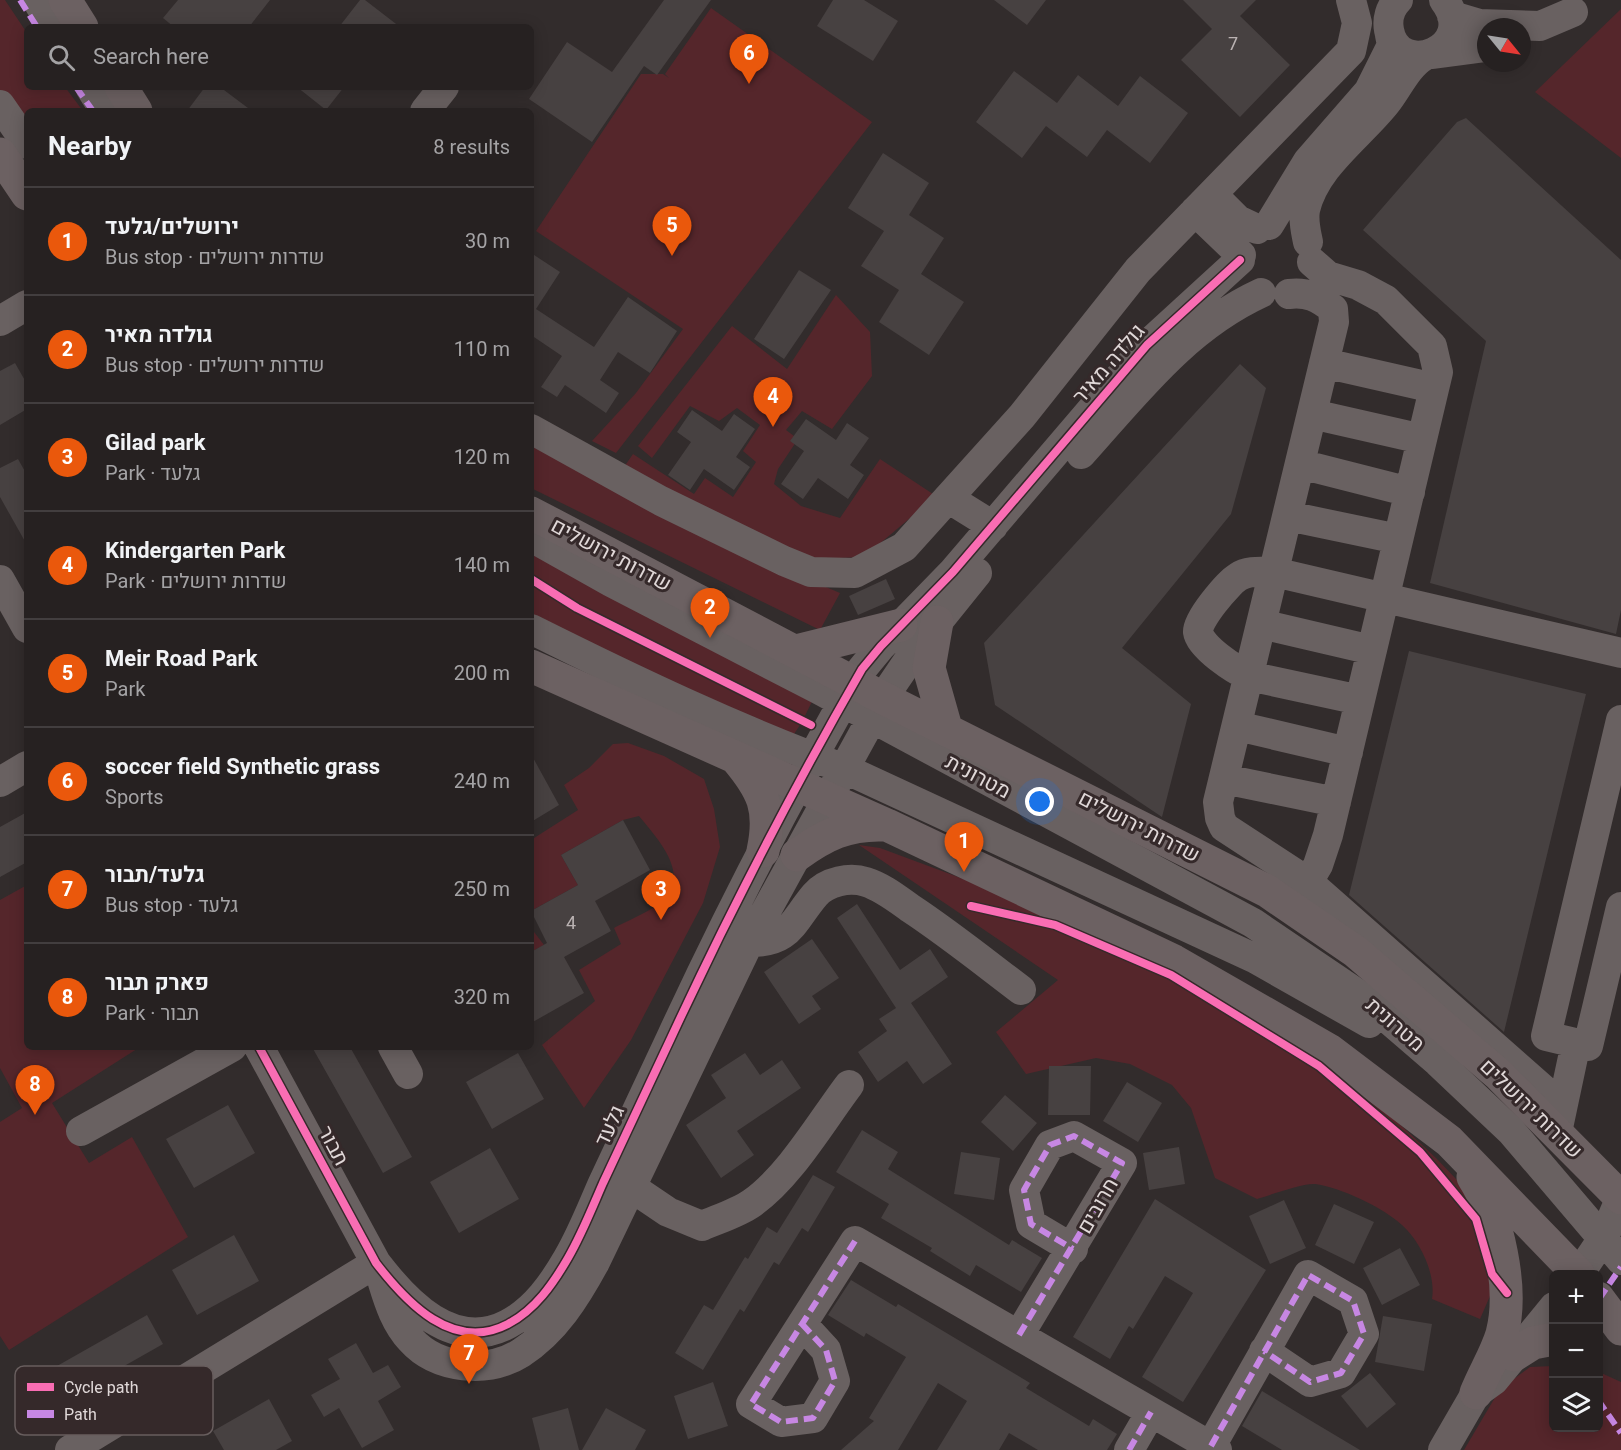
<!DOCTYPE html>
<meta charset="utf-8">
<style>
:root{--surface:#262121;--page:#322e2e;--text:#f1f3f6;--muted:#a4a3a5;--line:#423e3f;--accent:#ea580c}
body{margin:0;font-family:Georgia,Heebo,serif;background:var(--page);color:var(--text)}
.controls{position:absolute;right:18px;bottom:18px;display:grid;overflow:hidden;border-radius:9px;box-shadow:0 3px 15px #0003}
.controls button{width:54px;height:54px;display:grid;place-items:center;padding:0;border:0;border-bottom:2px solid var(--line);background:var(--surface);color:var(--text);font:30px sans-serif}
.compass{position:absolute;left:1477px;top:18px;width:54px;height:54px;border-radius:50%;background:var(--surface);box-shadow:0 3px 15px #0003;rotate:120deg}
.you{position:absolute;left:1040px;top:802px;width:21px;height:21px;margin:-15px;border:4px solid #fff;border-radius:50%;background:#1a73e8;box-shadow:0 0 0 9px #1a73e833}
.badge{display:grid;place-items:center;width:39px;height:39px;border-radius:50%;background:var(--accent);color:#fff;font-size:20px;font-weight:700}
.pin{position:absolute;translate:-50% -50px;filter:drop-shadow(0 2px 3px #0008)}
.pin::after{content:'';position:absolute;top:32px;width:21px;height:18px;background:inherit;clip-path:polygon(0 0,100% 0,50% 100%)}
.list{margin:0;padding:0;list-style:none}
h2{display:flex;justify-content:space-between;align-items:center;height:78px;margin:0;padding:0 24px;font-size:26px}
h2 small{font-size:20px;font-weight:400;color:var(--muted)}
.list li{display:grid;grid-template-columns:39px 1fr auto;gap:18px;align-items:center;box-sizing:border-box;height:108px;padding:0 24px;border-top:2px solid var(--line)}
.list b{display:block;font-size:22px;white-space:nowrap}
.list p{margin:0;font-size:20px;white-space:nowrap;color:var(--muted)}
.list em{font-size:20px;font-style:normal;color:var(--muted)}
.icon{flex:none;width:33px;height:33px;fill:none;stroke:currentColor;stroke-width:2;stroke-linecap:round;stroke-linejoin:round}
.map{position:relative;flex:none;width:1621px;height:1450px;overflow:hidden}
.search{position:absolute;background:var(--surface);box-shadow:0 3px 15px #0003;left:24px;top:24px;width:510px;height:66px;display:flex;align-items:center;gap:15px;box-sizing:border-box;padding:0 21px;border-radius:9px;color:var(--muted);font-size:22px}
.panel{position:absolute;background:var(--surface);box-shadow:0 3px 15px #0003;left:24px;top:108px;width:510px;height:942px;border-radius:9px}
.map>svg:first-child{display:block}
.green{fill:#55262b}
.building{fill:#474141}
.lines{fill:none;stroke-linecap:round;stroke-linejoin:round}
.minor{stroke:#696161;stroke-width:30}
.major{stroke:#6c6162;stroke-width:33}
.quiet{stroke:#c787e3;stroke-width:6;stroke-dasharray:12 6;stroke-linecap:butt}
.cycleway-casing{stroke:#35292a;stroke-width:11}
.cycleway{stroke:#f96db3;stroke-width:8}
.labels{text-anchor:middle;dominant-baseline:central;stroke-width:6;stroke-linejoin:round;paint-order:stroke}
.number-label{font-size:18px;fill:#bab2b2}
.street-label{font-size:21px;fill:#e0d8d8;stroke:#35292a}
.key{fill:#35292a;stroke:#685e5e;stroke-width:1.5}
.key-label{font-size:16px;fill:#e0d8d8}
</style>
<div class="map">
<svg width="1621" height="1450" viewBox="0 0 1621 1450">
<rect width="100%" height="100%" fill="#322c2c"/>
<!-- green -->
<path class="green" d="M0 0H5L27 33V87H65L83 111H27V130L0 90Z
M711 8 872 122 616 453 592 441 636 393 683 329 536 231 641 74H663L669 78 665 74Z
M1621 9V158L1535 92Z
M836 295 870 332 872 376 832 429 802 411 786 430 798 439 778 469 774 484 801 506 840 518 880 459 936 496 864 557 814 559 622 470 633 454 694 494 705 478 733 497 756 462 743 451 760 425 737 408 719 421 690 406 652 458 638 446 732 326 787 369Z
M531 438 793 573 840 593 820 630 531 488Z
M531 535 818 689 803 720 577 606 531 577Z
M531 581 577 610 800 725 786 746 531 629Z
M628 743 664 756 704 779 714 809 720 847 703 903 631 1040 584 1108 542 1045 595 1001 579 970 621 944 614 928C627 921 658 908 667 897 688 870 656 837 639 816L623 820 561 855 578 885 531 911V840L578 810 564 785 589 768 613 744Z
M859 845 880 848 1020 900 1179 971 1360 1087 1436 1158 1476 1200 1492 1245 1490 1296 1480 1319 1432 1299C1436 1275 1421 1242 1402 1225 1384 1208 1340 1187 1315 1184 1302 1183 1271 1195 1257 1199L1215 1178 1191 1108 1172 1085 1130 1064 1096 1058 1026 1074 996 1032 1058 980Z
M27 885V1047H140L52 1103 89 1163 132 1137 188 1237 9 1350 0 1336V1122L22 1108 0 1068V900Z
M531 928 544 945 531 952Z
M1553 1366 1554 1428H1598L1599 1372 1621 1382V1450H1464L1500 1389 1530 1367Z"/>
<!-- building -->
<path class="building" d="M178 0H270L249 27H174L163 18Z
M360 0H365L400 27H339Z
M664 0H711L657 75 644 66 592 142 529 99 567 42 612 72Z
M833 0H864L898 21 873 61 817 26Z
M994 0H1046L1027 25Z
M1183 0H1256L1240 16 1290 65 1240 117 1181 60 1212 29Z
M1014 71 1057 103 1078 75 1118 106 1140 76 1188 113 1150 163 1107 130 1087 157 1046 126 1022 158 976 122Z
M205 87H220L252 111H187Z
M297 87H344L326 110Z
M1466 118 1621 260V610L1616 634 1430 583 1486 341 1363 230 1457 122Z
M883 153 929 183 909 215 944 238 921 274 964 302 929 355 879 322 899 290 861 266 884 231 848 208Z
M531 253 560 272 536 309 594 347 628 297 677 331 650 373 618 352 600 380 619 393 606 413 565 385 557 397 541 387 562 356 531 335Z
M799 270 831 290 784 359 754 339Z
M15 363 27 384V409L0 425V371Z
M1240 364 1266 388 1231 514 1122 648 1191 704 1162 817 995 705 984 643Z
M692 410 722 431 734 414 755 429 736 457 750 467 734 490 704 469 690 490 668 475 691 442 677 432Z
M806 419 836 440 847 423 869 438 850 465 864 475 848 499 818 478 803 499 781 484 804 451 790 441Z
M18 459 27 475V545L0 497V468Z
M886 579 895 599 858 615 849 596Z
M1409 651 1586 694 1504 1032 1349 895Z
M531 754 559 805 531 822Z
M27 812V862L0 877V827Z
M623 820 650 870 595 901 611 931 564 957 584 993 531 1023V952L547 943 531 911 578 885 561 855Z
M857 904 900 970 930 949 948 977 911 1003 952 1064 923 1084 907 1061 878 1082 858 1052 887 1031 879 1019 896 1008 837 918Z
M812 939 839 978 812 996 821 1009 799 1024 764 972Z
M312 1047H350L412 1157 383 1173Z
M518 1053 544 1099 492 1129 466 1082Z
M745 1053 760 1075 782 1060 801 1088 737 1131 754 1155 721 1178 686 1125 726 1098 711 1075Z
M1049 1066H1091L1090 1115H1048Z
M1127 1082 1162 1103 1138 1142 1103 1121Z
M1005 1095 1037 1123 1013 1151 981 1122Z
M228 1105 255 1153 194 1188 166 1139Z
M862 1130 898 1152 888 1169 1009 1245 1012 1240 1042 1258 1021 1292 976 1265 970 1276 930 1251 932 1248 881 1218 889 1204 836 1172Z
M1179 1147 1185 1184 1149 1190 1143 1153Z
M490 1148 519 1199 459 1233 430 1182Z
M961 1152 1000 1158 994 1200 954 1194Z
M813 1175 835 1187 808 1232 802 1228 779 1265 774 1262 744 1312 740 1309 703 1370 675 1353 704 1305 713 1310 745 1257 748 1259 767 1227 777 1233Z
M1155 1199 1266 1270 1183 1402 1142 1377 1193 1293 1165 1276 1133 1329 1129 1326 1110 1359 1073 1337Z
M1284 1200 1306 1248 1270 1264 1249 1216Z
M1334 1204 1374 1222 1354 1264 1315 1245Z
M234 1235 259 1281 197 1315 172 1270Z
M1400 1248 1420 1285 1382 1305 1363 1268Z
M851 1280 896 1307 898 1304 1030 1383 1026 1388 1089 1426 1093 1419 1117 1434 1107 1450H1038L1009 1433 999 1450H937L967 1401 938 1383 898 1450H841L874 1421 869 1418 906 1357 866 1333 864 1337 828 1315Z
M147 1315 163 1344 36 1416 20 1387Z
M1383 1316 1432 1324 1424 1371 1375 1362Z
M356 1343 373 1373 388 1365 401 1387 378 1401 394 1430 362 1448 339 1408 324 1417 311 1395 340 1379 328 1359Z
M1370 1373 1396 1404 1367 1428 1341 1396Z
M713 1382 728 1426 688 1439 674 1396Z
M1262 1391 1308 1419 1360 1450H1282L1242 1426Z
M269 1399 292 1441 276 1450H224L213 1431Z
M568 1408 579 1450H540L532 1418Z
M606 1408 646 1430 635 1450H582Z"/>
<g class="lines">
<!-- minor -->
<path class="minor" d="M37 0 53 27
M1398 0C1390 8 1387 19 1389 30 1398 81 1481 48 1444 0
M1452 16 1479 24 1540 26 1573 12
M1433 54 1486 47
M90 87 105 111
M0 105 27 144
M425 111 444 87
M1212 194 1238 220 1257 229
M1195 211 1241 255
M1269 225 1308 161 1369 91 1392 45 1390 35
M1308 242C1306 232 1303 221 1305 210 1315 166 1360 136 1386 103 1398 88 1407 66 1424 56
M1289 294C1308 292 1318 297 1333 309L1334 322 1218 802 1220 818 1224 827 1308 882 1562 1106
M0 321 27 305
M1324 363 1434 388
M1312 414 1422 439
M531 429 661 501 784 561 811 572 855 573 904 547 1022 416 1138 270 1351 51 1357 23 1351 0
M1081 454C1136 393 1185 328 1261 293
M1300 464 1410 492
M948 498 993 526
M1288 516 1398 539
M531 537 611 582 818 689 1253 923 1365 999 1438 1062 1511 1131 1621 1260
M0 580 27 628
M1261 624 1372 650
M531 629C633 680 738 730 845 769L1256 959 1369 1023
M1360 700 1249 676C1235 670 1200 647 1198 632 1196 621 1228 583 1238 577 1248 570 1262 572 1274 572L1621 653
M1621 720 1546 1036 1588 1046 1621 907
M1237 726 1348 752
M1224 779 1336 802
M0 782 27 766
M1308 882 1318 865 1328 835 1438 372 1432 346 1386 300 1358 285 1328 276 1312 262
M749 942C790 943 792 922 815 895 827 881 850 877 866 882 882 887 896 898 910 908 948 933 984 962 1021 990
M259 1047 376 1263C406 1302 453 1353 508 1324 535 1310 553 1284 568 1258 582 1234 592 1208 603 1183 626 1135 648 1086 671 1038 729 913 793 789 862 669L881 646 953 572 1147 345 1240 260
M393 1047 408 1074
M1559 1123 1576 1043
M81 1131 232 1047
M631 1187 668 1212 702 1226C718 1219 738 1213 752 1203 790 1176 821 1122 849 1085
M1579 1274 1604 1237 1621 1197
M383 1283C389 1303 396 1324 411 1340 437 1369 488 1374 521 1353 555 1331 576 1297 595 1262L749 942 883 698 919 645 977 573
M802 1324 826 1350 835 1381 813 1418 781 1422 751 1404 855 1241 1217 1450
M1019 1335 1122 1163 1074 1136 1050 1145 1024 1190 1031 1224 1073 1249
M1211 1446 1308 1275 1353 1301 1364 1334 1341 1373 1310 1382 1264 1351
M70 1450 376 1263
M1129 1450 1151 1412
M1443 1450 1476 1393 1494 1380 1554 1307"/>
<!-- major -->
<path class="major" d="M65 0 82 27
M121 87 136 111
M0 154 27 194
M531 513 883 698 1267 891 1356 952 1498 1074 1621 1198
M937 622 929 668 946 728
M796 651 901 625
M531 666 887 825 1174 961 1329 1050 1449 1141 1578 1274
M736 758C763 790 772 809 763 851
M797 855C825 835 847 824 883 825
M1473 1177C1498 1216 1514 1288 1502 1334 1496 1354 1484 1373 1476 1393
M1598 1298 1621 1329
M1514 1355 1533 1343 1554 1339"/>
<!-- quiet -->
<path class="quiet" d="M20 0 37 27
M76 87 93 111
M1599 1299 1621 1267
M802 1324 826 1350 835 1381 813 1418 781 1422 751 1404 855 1241
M1019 1335 1122 1163 1074 1136 1050 1145 1024 1190 1031 1224 1073 1249
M1598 1400 1621 1433
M1211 1446 1308 1275 1353 1301 1364 1334 1341 1373 1310 1382 1264 1351
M1129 1450 1151 1412"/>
<defs>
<path id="cycleway" d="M531 579 577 608 811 725
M971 906 1055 925 1171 975 1319 1066 1420 1152 1476 1219 1492 1274 1507 1293
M259 1047 376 1263C406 1302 453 1353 508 1324 535 1310 553 1284 568 1258 582 1234 592 1208 603 1183 626 1135 648 1086 671 1038 729 913 793 789 862 669L881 646 953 572 1147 345 1240 260"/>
</defs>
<!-- cycleway casing -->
<use href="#cycleway" class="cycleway-casing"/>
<!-- cycleway -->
<use href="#cycleway" class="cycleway"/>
</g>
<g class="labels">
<!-- number labels -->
<g class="number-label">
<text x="1233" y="44">7</text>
<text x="571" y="923">4</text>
</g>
<!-- street labels -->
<g class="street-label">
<text transform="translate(1109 364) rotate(-49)">גולדה מאיר</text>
<text transform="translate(611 555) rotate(28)">שדרות ירושלים</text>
<text transform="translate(978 777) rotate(28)">מטרונית</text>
<text transform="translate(1139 827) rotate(27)">שדרות ירושלים</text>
<text transform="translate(1395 1025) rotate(41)">מטרונית</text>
<text transform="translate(1531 1109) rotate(44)">שדרות ירושלים</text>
<text transform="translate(610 1126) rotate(-65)">גלעד</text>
<text transform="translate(333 1146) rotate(62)">תבור</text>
<text transform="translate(1098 1206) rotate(-60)">חרובים</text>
</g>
</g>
<!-- legend -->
<rect x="15" y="1366" width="198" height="69" rx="9" class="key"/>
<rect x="27" y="1383" width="27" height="8" fill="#f96db3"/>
<rect x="27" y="1410" width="27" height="8" fill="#c787e3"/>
<g class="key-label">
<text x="64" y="1393">Cycle path</text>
<text x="64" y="1420">Path</text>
</g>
</svg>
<div class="controls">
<button>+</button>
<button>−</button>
<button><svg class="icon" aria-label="layers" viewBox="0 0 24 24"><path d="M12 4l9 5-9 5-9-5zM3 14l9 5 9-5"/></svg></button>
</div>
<svg class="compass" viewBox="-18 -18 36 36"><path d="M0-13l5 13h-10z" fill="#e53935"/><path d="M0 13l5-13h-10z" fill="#a4a3a5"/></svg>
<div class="you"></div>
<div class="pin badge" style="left:964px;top:872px">1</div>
<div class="pin badge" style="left:710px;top:638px">2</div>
<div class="pin badge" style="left:661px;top:920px">3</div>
<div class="pin badge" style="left:773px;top:427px">4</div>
<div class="pin badge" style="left:672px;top:256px">5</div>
<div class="pin badge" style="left:749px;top:84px">6</div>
<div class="pin badge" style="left:469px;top:1384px">7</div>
<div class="pin badge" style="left:35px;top:1115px">8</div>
<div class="search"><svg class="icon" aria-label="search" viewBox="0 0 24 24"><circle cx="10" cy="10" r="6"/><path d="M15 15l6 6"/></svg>Search here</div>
<section class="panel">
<h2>Nearby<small>8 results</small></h2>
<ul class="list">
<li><span class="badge">1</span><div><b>ירושלים/גלעד</b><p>Bus stop · שדרות ירושלים</p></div><em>30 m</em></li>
<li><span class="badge">2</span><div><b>גולדה מאיר</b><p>Bus stop · שדרות ירושלים</p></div><em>110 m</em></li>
<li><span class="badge">3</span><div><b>Gilad park</b><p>Park · גלעד</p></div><em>120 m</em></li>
<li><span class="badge">4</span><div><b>Kindergarten Park</b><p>Park · שדרות ירושלים</p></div><em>140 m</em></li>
<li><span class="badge">5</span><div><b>Meir Road Park</b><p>Park</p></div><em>200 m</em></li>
<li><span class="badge">6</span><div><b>soccer field Synthetic grass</b><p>Sports</p></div><em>240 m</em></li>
<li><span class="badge">7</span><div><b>גלעד/תבור</b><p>Bus stop · גלעד</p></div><em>250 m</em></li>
<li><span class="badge">8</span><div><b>פארק תבור</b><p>Park · תבור</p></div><em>320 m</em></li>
</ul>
</section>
</div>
